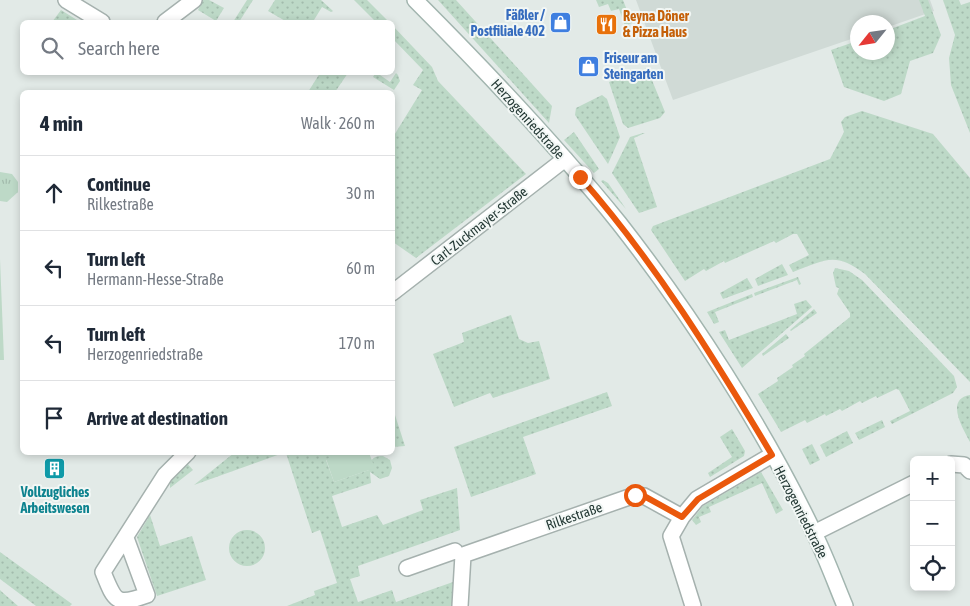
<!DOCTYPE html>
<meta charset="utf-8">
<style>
:root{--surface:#fff;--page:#f2f2f3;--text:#1f2937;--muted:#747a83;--line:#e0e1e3}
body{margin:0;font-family:"Asap Condensed",sans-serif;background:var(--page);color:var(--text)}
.controls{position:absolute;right:15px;bottom:15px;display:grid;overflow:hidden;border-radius:8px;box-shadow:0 2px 8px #0003}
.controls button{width:45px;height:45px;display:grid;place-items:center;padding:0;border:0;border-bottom:1px solid var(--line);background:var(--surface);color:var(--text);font:25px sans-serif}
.compass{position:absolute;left:850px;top:15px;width:45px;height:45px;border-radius:50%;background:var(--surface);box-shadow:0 2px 8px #0003;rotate:240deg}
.stop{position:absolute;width:15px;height:15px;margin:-11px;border:4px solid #ea580c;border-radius:50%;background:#fff}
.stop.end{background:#ea580c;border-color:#fff;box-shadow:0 1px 5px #0008}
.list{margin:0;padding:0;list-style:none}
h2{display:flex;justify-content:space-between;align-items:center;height:65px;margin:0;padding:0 20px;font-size:21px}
h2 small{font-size:16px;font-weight:400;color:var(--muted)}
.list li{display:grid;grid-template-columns:32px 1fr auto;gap:15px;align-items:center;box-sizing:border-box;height:75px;padding:0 20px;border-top:1px solid var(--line)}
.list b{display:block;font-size:19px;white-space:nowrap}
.list p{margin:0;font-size:16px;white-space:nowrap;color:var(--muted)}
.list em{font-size:16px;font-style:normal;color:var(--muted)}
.icon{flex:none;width:28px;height:28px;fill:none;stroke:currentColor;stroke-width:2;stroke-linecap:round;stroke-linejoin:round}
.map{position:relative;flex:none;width:970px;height:606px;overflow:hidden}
.search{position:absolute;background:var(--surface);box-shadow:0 2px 8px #0003;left:20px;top:20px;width:375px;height:55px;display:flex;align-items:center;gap:12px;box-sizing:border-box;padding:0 18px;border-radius:8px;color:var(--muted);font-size:19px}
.panel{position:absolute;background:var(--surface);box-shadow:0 2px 8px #0003;left:20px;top:90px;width:375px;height:365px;border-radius:8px}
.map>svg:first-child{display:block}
.built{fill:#d0dad6}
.grass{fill:url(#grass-dots)}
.park{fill:url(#park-tufts)}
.garden{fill:#bdd9c7}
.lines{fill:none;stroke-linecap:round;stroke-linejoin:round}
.street-casing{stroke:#a5b1ae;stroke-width:18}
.secondary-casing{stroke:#a2b5af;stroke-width:18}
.street{stroke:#fff;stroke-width:15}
.secondary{stroke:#fff;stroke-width:15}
.route{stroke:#ea580c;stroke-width:6}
.labels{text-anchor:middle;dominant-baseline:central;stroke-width:4;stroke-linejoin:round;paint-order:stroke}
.shop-label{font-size:14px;font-weight:bold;fill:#366cbe;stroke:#f2f7f5;text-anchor:end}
.food-label{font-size:14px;font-weight:bold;fill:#c56008;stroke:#f2f7f5;text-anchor:start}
.street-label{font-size:14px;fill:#243935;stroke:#f2f7f5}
.culture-label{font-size:14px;font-weight:bold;fill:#0d838f;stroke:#f2f7f5}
</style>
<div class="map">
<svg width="970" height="606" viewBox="0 0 970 606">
<defs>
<pattern id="grass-dots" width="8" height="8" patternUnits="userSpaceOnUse" patternTransform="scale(1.25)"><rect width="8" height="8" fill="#bdd9c7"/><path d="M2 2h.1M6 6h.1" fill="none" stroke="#a2bbac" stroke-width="1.8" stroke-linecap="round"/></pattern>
<pattern id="park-tufts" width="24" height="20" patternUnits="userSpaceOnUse" patternTransform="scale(1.25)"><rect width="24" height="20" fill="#bdd9c7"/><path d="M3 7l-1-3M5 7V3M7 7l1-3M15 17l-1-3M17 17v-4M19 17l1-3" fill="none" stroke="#a2bbac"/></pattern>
</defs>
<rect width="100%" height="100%" fill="#e2eae7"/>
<!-- built -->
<path class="built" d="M636 0H930L934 11 888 27V22H858L857 37 673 100Z"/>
<!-- grass -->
<path class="grass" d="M203 0H209L224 8 216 21 198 10Z
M247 0H253L239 22H233Z
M275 0H321L333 11 331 12 322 7 314 20 318 22H287L268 11Z
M354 0H367L389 22H376Z
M438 0H456L552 106 549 123Z
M596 0H623L632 23 625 26 619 9 611 11 608 4 599 7Z
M919 0H928L941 35 933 53 910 61 901 94 884 101 844 87 831 50 857 41 858 52H888V30L925 16Z
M943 0H959L961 5 970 2V133L951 85 949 58 955 35Z
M61 10 77 20 75 22H52Z
M393 26 432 67 438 81 526 174 416 258 393 242V137L422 90 413 85 423 70 393 39Z
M647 68 665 112 660 118 628 128 623 124 609 82Z
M376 72 381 73 380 75 390 82 396 73 398 75 400 81 394 90 373 77Z
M320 73V72L348 73 335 92H308Z
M602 95 607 99 620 137 608 164 575 115 576 108Z
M862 111 933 134 970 178V382L865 274C835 251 825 260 793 272L789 265 809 255 797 234H793L776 243 774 241 725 263 724 261 706 271 704 269 685 281 651 230 653 226 830 159 844 132 841 122 845 117Z
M574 132 599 169 594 173 564 140Z
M643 133H645L634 138 657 207 639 213 612 173 630 137Z
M603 180 608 183 626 209 601 181Z
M782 264 788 275 758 286 755 279Z
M835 268 849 271 862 280 954 376 957 387 953 393 892 424 890 421 910 411 899 390 896 389 877 398 876 396 862 403 860 401 842 411 840 409 826 416 825 414 807 423 805 420 781 432 758 394 778 381 777 378 793 367 792 365 805 356 804 354 850 317V313L837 294 839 288 836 287 833 273Z
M798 277 801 284 799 285 797 280 755 296 754 293Z
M747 278 753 288 723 299 720 293Z
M752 294 753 297 715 312 719 322 714 324 707 312Z
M806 300 812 307 742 368 719 332 725 330 729 340 797 314 794 304Z
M814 309 817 313 791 331 790 330Z
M511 315 519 339 528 343 539 341 550 379 493 398 490 393 454 407 433 354 464 342 462 333Z
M786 334 789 338 763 356 762 354Z
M607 392 612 406 523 437 536 474 471 497 454 447Z
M970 395V442C964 430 944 399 970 395Z
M395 415 405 446 393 447V416Z
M882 420 885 427 859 440 855 433Z
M732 429 745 451 744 456 710 477 708 473 732 457 720 437Z
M847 431 853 443 826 457 820 445Z
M812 444 820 460 810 465 802 449Z
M234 452 283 453 194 485 234 453Z
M286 453H346L326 460 334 482 369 470C369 461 373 455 383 456L390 460 392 468 389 476 380 479 370 472 371 483 332 496 342 527 377 515 383 525 423 510 420 500 457 488 460 530 358 566 360 576 350 579 358 602 392 590 396 602 453 582V606H287L315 595 314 591 337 583 320 530 312 533Z
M186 462 193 470 170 488V474Z
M761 472 783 510 776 514 762 483 709 507 711 512 699 517 701 522 696 525 692 520 703 506Z
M150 515 160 546 192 536 206 580 157 596 137 537Z
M229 548a18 18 0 1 1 36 0a18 18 0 1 1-36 0Z
M0 552 72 604 70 606H36L0 579Z
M0 590 2 592 18 606H0Z"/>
<!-- park -->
<path class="park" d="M0 172 12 174 18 182V192L7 202 0 201Z"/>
<!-- garden -->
<path class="garden" d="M0 259 4 360H0Z
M346 452 369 453 375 468 334 482 326 459Z"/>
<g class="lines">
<defs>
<path id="street" d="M66 0 102 22
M165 22 194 0
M392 293 565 159
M951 464 964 465 970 471
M814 533 914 483
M126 538 147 595C116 606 115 602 103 572L165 475 188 452
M407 568 455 551
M460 606 463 555 635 495 644 496 682 517
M693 606 671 536 682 517 697 499 772 455"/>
<path id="secondary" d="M415 0C486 71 556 145 619 223 691 315 764 428 814 533 826 557 835 582 845 606"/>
</defs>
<!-- street casing -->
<use href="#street" class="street-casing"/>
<!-- secondary casing -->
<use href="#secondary" class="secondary-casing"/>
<!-- street -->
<use href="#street" class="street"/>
<!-- secondary -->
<use href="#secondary" class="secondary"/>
</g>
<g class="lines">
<!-- route -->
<path class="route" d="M580 177C655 262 714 358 772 455L698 499 682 517 644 496 635 495"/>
</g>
<!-- icons -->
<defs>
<symbol id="shop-square" viewBox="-11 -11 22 22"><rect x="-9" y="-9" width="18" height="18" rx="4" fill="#3f7fe0" stroke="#f2f7f5"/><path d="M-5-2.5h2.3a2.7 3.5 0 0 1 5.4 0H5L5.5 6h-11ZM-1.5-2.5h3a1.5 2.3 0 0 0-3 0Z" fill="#fff"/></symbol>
<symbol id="restaurant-square" viewBox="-11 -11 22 22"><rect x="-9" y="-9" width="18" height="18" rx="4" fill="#e8710a" stroke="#f2f7f5"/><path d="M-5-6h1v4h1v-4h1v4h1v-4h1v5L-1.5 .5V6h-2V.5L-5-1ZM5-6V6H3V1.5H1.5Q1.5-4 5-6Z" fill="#fff"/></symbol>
<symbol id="building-square" viewBox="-11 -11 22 22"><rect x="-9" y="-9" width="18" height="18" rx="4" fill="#0f9aa8" stroke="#f2f7f5"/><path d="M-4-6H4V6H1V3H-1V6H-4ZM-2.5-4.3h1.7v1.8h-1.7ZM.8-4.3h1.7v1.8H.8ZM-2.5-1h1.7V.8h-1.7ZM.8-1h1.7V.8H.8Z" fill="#fff"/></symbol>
</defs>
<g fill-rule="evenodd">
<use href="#shop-square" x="548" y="10" width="25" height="25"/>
<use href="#restaurant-square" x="594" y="12" width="25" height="25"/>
<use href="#shop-square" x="576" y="54" width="25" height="25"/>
<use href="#building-square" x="42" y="456" width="25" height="25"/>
</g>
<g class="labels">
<!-- shop labels -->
<g class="shop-label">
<text x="545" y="15">Fäßler /<tspan x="545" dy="16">Postfiliale 402</tspan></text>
<text x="604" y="58" text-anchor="start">Friseur am<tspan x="604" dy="16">Steingarten</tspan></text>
</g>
<!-- food labels -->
<g class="food-label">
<text x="623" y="16">Reyna Döner<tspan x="623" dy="16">&amp; Pizza Haus</tspan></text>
</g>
<!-- street labels -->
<g class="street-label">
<text transform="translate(528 119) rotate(48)">Herzogenriedstraße</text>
<text transform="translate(479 226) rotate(-38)">Carl-Zuckmayer-Straße</text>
<text transform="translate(801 512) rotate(63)">Herzogenriedstraße</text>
<text transform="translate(574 516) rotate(-19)">Rilkestraße</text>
</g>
<!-- culture labels -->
<g class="culture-label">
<text x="55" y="492">Vollzugliches<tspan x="55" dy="16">Arbeitswesen</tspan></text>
</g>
</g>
</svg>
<div class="controls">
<button>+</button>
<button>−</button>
<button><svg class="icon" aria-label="locate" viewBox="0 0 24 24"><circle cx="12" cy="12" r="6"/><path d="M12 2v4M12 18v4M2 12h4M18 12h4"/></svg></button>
</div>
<svg class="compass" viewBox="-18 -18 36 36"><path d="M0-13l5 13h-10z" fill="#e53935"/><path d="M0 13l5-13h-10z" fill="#747a83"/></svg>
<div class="stop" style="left:635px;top:495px"></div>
<div class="stop end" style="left:580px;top:177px"></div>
<div class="search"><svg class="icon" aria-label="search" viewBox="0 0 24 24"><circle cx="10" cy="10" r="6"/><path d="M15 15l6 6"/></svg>Search here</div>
<section class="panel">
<h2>4 min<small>Walk · 260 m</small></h2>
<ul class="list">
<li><svg class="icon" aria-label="ahead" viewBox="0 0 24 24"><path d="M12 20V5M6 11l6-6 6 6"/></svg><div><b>Continue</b><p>Rilkestraße</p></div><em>30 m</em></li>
<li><svg class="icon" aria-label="left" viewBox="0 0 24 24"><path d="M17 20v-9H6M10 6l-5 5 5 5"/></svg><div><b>Turn left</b><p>Hermann-Hesse-Straße</p></div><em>60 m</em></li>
<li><svg class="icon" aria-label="left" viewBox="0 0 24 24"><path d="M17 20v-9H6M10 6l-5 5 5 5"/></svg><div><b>Turn left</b><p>Herzogenriedstraße</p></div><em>170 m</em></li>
<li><svg class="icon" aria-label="arrive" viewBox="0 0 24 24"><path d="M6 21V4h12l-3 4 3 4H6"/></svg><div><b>Arrive at destination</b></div></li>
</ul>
</section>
</div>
